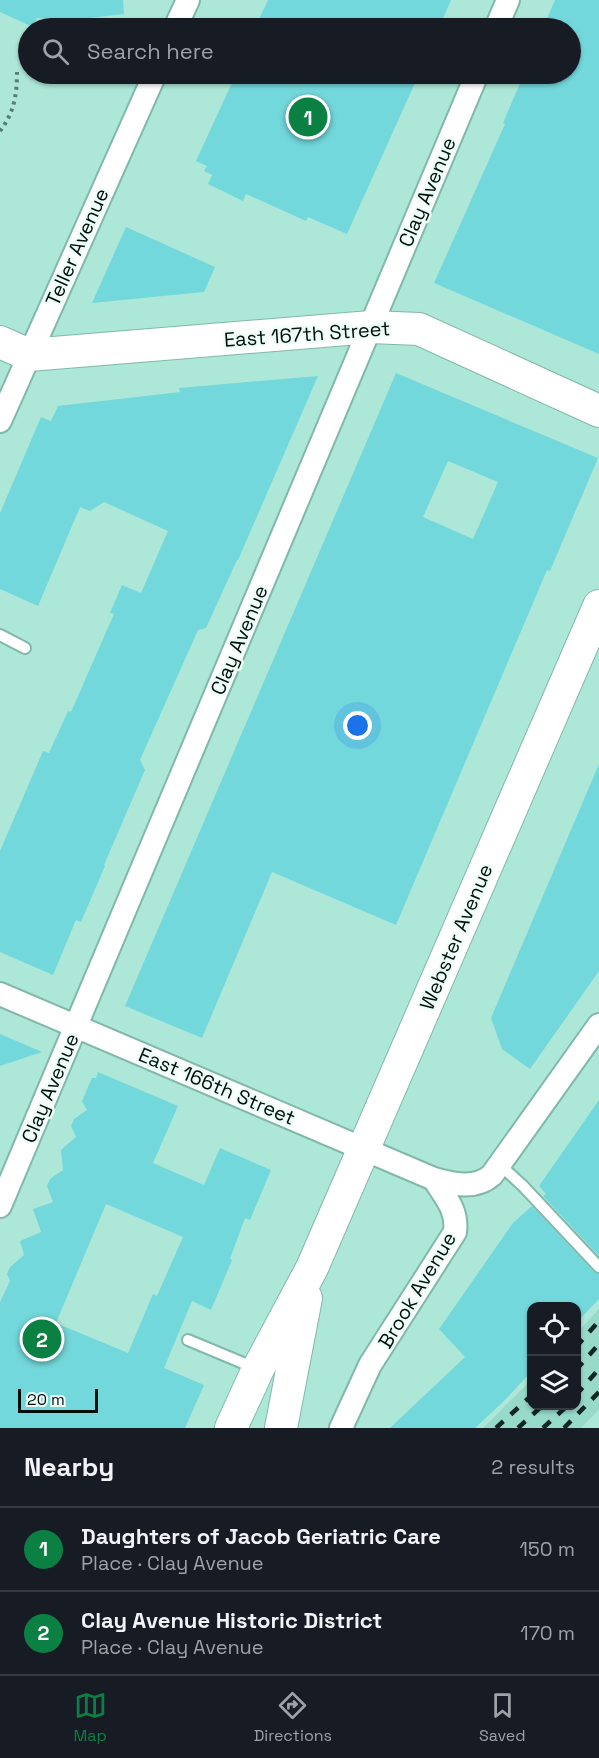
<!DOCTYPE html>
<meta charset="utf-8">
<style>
:root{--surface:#171b24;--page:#242831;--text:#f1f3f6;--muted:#9ea1a6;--line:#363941;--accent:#0b8043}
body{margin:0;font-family:"Space Grotesk",sans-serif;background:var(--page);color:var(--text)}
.controls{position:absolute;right:18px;bottom:18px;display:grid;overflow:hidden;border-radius:12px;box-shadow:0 2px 4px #0004}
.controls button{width:54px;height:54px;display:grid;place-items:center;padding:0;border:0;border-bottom:2px solid var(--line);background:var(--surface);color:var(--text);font:30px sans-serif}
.scale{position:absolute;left:18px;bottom:15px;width:80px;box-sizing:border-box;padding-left:6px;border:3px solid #000f0b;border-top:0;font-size:16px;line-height:21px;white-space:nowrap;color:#000f0b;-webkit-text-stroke:4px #edfef9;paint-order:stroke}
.you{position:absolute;left:358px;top:726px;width:21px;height:21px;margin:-15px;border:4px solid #fff;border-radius:50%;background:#1a73e8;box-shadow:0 0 0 9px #1a73e833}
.badge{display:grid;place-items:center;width:39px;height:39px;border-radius:50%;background:var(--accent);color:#fff;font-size:20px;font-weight:700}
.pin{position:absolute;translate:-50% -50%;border:3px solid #fff;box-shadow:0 2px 6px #0006}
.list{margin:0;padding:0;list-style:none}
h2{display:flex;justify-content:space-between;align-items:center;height:78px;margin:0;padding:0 24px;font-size:26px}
h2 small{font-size:20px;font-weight:400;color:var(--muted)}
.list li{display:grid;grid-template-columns:39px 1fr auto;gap:18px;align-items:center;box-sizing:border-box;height:84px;padding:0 24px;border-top:2px solid var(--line)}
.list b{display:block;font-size:22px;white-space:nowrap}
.list p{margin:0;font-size:20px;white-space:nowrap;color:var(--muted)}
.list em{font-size:20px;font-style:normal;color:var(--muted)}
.icon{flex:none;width:33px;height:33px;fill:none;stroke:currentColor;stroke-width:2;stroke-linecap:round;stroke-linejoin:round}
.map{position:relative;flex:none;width:599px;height:1428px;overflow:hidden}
.search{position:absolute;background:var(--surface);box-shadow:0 2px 4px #0004;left:18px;right:18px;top:18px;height:66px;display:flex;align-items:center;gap:15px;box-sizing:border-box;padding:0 21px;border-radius:33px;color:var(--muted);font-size:22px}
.sheet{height:246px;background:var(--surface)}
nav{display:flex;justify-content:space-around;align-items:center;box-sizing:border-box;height:84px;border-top:2px solid var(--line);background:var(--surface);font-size:16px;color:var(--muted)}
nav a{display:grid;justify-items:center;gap:3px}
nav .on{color:var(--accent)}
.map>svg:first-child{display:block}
.built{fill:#97daca}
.building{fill:#73d8db;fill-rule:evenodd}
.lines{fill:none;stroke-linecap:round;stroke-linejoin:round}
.lane-casing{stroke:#80b8ab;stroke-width:14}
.street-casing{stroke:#80b8ab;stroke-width:26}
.secondary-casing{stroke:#80b8ab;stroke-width:34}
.path{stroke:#587d73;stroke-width:4;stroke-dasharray:3 4.5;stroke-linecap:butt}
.lane{stroke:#fff;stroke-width:10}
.street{stroke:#fff;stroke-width:22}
.secondary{stroke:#fff;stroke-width:32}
.rail{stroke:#132722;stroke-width:4.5;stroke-dasharray:10 10;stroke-linecap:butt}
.labels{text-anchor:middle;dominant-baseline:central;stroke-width:5;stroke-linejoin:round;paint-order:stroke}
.street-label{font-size:20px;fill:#000f0b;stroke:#edfef9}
</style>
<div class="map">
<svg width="599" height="1428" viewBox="0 0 599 1428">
<rect width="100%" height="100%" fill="#ade7d8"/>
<!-- built -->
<path class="built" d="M599 1309V1409L592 1417 581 1428H483L531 1380 532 1406H576L577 1333Z"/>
<!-- building -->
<path class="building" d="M0 0H123L124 14 73 20 37 18 33 27 0 12Z
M268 0H451L439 28H255Z
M555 0H599V354L434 283 505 124 503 123 524 74H570V28H543Z
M236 74H419L347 234 308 217 306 221 246 194 243 201 208 184 212 175 204 171 207 166 196 161Z
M126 227 215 267 204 292 92 303Z
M396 373 598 458 550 571 547 570 396 925 272 872 202 1038 125 1006ZM448 461 498 482 473 539 423 517Z
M318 376 238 560H237L206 628 198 630 140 760 145 770 104 865 105 866 81 922 76 920 53 975 0 952V851L43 751 49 753 68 711 71 712 114 614 110 613 122 585 141 593 168 531 104 502 90 511 80 507 38 606 0 589V513L41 417 51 421 58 406 180 392 179 388Z
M599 764V971L530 1069 502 1049 491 1018Z
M0 1034 42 1052 0 1066Z
M98 1072 178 1106 153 1163 204 1185 220 1148 271 1170 250 1220 245 1218 230 1259 232 1260 211 1310 192 1301 164 1368 204 1385 185 1428H0V1302L10 1281 7 1274 10 1267 24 1255 20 1241 41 1232 33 1209 53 1202 47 1186 50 1179 63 1170 61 1150 76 1137 71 1126 74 1119 87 1110 82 1101 92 1078H96ZM106 1204 183 1237 157 1296 153 1294 128 1353 56 1323Z
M599 1100V1256L543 1196 546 1194 539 1186Z
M532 1206 594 1272 599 1274V1299L576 1323V1306H531V1372L504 1401 475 1428H390L465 1357 439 1329 513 1223Z"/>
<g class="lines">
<defs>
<path id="lane" d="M0 635 25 648
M499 1164 523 1186 599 1267
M188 1340 255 1368"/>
<path id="street" d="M175 28 188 0
M496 28 508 0
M0 421 155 74
M0 994 434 1179C454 1184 475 1190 492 1175L599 1025
M0 1206 477 74
M341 1428 370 1365 455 1232C458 1210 445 1197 434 1179"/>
<path id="secondary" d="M0 342 29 355 371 327 419 329 599 411
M231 1428 258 1369 312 1268 599 606
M281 1428 306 1298"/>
</defs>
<!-- lane casing -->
<use href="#lane" class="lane-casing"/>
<!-- street casing -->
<use href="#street" class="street-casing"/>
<!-- secondary casing -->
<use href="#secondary" class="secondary-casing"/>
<!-- path -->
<path class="path" d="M0 131C14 113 17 95 17 72"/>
<!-- lane -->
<use href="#lane" class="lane"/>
<!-- street -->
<use href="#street" class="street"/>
<!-- secondary -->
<use href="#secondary" class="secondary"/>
<!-- rail -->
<path class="rail" d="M576 1347 599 1321
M576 1370 599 1344
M576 1395 599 1369
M496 1428 532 1395
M518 1428 542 1406
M543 1428 567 1406
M564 1428 599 1392"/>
</g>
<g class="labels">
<!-- street labels -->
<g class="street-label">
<text transform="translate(427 192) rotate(-67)">Clay Avenue</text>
<text transform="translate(77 247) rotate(-66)">Teller Avenue</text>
<text transform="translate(307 334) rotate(-4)">East 167th Street</text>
<text transform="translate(239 640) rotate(-67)">Clay Avenue</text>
<text transform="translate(456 937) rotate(-67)">Webster Avenue</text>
<text transform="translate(217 1086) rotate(23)">East 166th Street</text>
<text transform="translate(50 1088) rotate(-67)">Clay Avenue</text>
<text transform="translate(417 1290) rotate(-59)">Brook Avenue</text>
</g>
</g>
</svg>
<div class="controls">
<button><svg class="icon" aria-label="locate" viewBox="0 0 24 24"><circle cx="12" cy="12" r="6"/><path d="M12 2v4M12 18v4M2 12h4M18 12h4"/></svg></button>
<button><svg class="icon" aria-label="layers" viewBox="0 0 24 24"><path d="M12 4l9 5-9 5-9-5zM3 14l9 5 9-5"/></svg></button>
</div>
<div class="scale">20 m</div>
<div class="you"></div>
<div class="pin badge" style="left:308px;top:117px">1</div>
<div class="pin badge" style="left:42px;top:1339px">2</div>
<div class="search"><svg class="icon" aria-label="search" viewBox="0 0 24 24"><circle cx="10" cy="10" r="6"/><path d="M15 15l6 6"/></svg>Search here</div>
</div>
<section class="sheet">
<h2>Nearby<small>2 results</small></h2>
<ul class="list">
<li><span class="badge">1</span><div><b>Daughters of Jacob Geriatric Care</b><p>Place · Clay Avenue</p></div><em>150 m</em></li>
<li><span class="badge">2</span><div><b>Clay Avenue Historic District</b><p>Place · Clay Avenue</p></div><em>170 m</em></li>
</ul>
</section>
<nav>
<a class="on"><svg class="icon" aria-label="map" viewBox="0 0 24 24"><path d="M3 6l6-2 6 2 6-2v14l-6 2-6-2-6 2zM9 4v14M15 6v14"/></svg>Map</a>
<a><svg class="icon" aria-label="directions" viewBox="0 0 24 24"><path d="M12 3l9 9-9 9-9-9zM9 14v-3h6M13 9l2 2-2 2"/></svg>Directions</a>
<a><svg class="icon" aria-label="saved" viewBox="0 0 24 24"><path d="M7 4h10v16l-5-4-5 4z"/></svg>Saved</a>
</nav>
